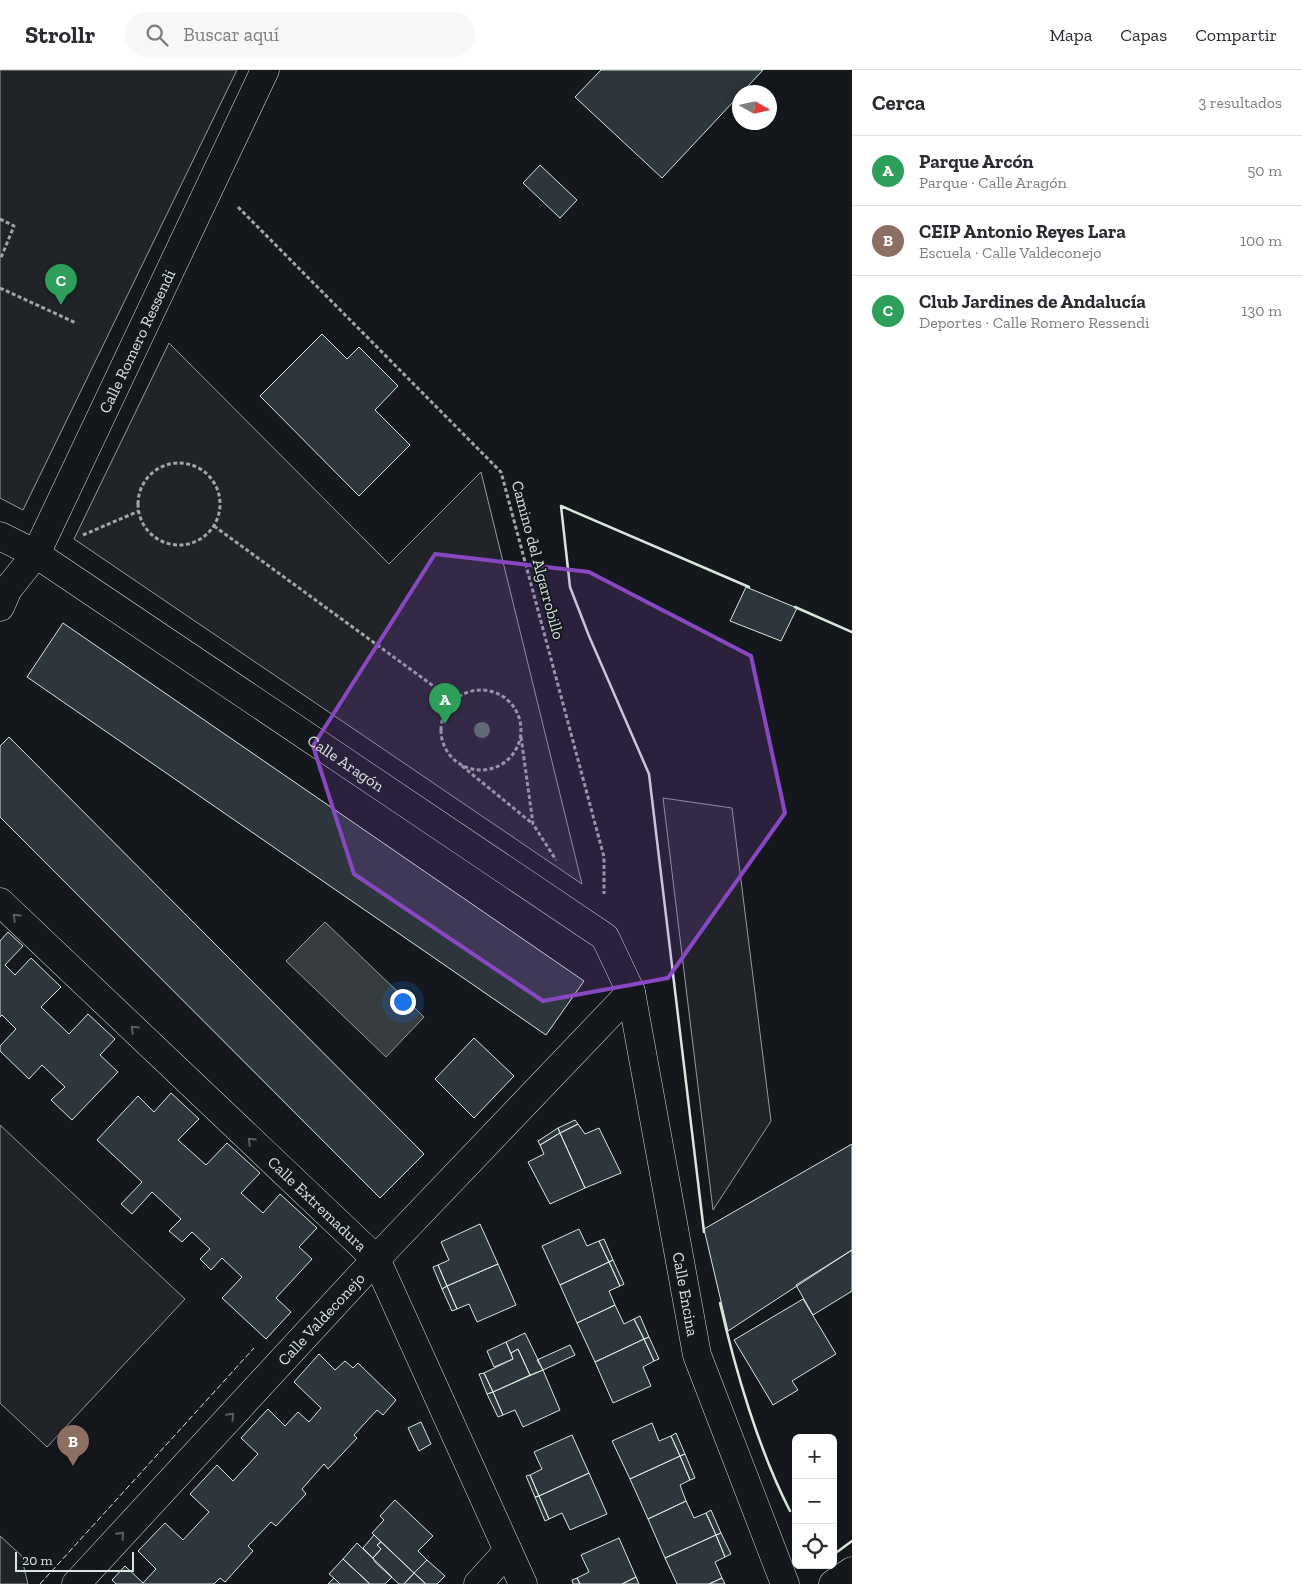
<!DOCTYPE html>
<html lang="es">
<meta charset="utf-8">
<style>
:root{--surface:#fff;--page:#f7f7f7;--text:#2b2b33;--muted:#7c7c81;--line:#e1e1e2;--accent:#111827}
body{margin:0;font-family:"Zilla Slab",serif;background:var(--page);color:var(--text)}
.controls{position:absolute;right:15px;bottom:15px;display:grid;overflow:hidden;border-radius:8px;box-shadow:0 2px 8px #0003}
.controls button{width:45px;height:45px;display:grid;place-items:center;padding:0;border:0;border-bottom:1px solid var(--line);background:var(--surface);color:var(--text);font:25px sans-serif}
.compass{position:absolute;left:732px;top:15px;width:45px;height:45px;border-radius:50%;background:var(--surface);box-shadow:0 2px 8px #0003;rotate:99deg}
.scale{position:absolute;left:15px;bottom:12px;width:119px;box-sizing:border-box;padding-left:5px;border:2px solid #d8e6dc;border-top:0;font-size:14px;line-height:18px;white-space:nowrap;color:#d8e6dc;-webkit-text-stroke:4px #14181c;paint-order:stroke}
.you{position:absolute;left:402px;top:931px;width:18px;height:18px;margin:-12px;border:4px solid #fff;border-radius:50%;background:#1a73e8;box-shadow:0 0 0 8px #1a73e833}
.badge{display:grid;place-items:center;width:32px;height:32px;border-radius:50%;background:var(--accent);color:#fff;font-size:16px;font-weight:700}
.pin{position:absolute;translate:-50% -41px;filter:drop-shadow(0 1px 2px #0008)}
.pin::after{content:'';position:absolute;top:26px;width:18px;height:15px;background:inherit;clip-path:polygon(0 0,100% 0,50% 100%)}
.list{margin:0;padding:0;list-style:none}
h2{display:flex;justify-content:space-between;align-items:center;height:65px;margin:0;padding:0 20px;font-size:21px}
h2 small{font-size:16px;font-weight:400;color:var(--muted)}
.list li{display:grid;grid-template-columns:32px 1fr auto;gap:15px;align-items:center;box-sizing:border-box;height:70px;padding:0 20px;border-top:1px solid var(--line)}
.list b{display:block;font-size:19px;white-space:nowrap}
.list p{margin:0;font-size:16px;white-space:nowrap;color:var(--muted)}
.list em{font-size:16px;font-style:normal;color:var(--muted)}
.icon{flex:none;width:28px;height:28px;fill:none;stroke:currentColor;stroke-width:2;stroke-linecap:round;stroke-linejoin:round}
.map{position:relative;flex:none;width:852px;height:1514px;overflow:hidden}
header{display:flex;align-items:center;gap:30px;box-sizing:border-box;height:70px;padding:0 25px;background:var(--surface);border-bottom:1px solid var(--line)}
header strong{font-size:24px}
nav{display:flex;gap:28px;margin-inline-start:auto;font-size:18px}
.search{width:350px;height:45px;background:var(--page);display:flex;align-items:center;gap:12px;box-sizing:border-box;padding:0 18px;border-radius:28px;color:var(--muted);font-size:19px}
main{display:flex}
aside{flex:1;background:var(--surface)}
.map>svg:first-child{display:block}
.green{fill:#202428;stroke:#939e99}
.water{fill:#363b3e;stroke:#939e99}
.building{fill:#2c363c;stroke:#d8e6dc}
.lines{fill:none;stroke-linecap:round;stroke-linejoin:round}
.street-casing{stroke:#d8e6dc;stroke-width:29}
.path{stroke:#9da8a2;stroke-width:3;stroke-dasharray:4 2.5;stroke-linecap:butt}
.street{stroke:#14181c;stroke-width:28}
.fence{stroke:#d8e6dc;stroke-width:1;stroke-dasharray:6 2.5;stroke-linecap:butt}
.wall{stroke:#d8e6dc;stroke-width:2.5}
.tree{fill:#55745f}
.oneway{stroke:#59605f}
.marked{fill:#8948c3;fill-opacity:0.2;stroke:#8948c3;stroke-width:4;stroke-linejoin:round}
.labels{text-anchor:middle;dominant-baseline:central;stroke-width:4;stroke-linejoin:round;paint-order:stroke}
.street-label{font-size:16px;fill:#d8e6dc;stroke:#14181c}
</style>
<header>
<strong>Strollr</strong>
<div class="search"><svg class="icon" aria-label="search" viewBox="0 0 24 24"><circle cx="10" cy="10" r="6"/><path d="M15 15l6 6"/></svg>Buscar aquí</div>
<nav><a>Mapa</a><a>Capas</a><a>Compartir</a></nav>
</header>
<main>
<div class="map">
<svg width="852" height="1514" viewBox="0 0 852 1514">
<rect width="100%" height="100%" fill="#14181c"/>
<!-- green -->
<path class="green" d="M0 0H237L23 440 0 428Z
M169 273 389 494 481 402 582 814 74 469Z
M663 728 732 738 771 1051 713 1140Z
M0 1055 185 1229 47 1377 0 1333Z
M0 1466 21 1485 28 1514H0Z"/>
<!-- water -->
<path class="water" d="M325 852 424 947 386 987 286 891Z"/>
<!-- building -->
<path class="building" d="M601 0H763L662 108 575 27Z
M540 95 577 130 560 148 523 113Z
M322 264 347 289 359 277 398 316 375 340 410 375 359 426 260 326Z
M746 517 797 538 781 571 730 551Z
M63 553 584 911 546 965 27 607Z
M9 667 424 1084 380 1128 0 747V676Z
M8 862 23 876 5 895 15 905 31 888 61 917 41 937 69 964 88 944 115 969 100 985 118 1002 72 1050 51 1030 65 1017 42 995 29 1009 0 981V976L16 959 2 945 0 947V871Z
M474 968 514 1006 474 1048 435 1009Z
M171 1023 199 1049 178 1070 206 1095 227 1073 260 1103 241 1123 263 1143 280 1124 317 1158 299 1177 312 1189 276 1228 291 1242 266 1269 222 1228 242 1207 222 1188 211 1200 200 1189 210 1179 192 1162 182 1172 169 1161 181 1149 152 1122 132 1144 121 1134 142 1112 97 1070 138 1026 154 1042Z
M575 1050 578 1054 560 1063 558 1058Z
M578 1054 585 1064 599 1058 621 1103 585 1118 560 1063Z
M558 1058 560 1063 540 1075 538 1071Z
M560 1063 585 1118 550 1134 528 1092 544 1084 540 1075Z
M852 1074V1180L728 1261 704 1159Z
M480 1154 498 1194 447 1216 438 1195 449 1190 441 1172Z
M579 1159 587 1176 599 1171 609 1192 560 1215 542 1176Z
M604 1169 613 1190 609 1192 599 1171Z
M852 1180V1221L813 1245 796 1215Z
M613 1190 624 1214 620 1216 609 1192Z
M609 1192 620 1216 609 1221 615 1235 577 1253 560 1215Z
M498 1194 516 1235 477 1252 469 1234 457 1239 447 1216Z
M438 1195 447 1216 442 1219 433 1197Z
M447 1216 457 1239 452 1241 442 1219Z
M803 1229 836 1284 792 1311 798 1320 773 1335 734 1270Z
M615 1235 624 1254 634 1249 644 1269 595 1292 577 1253Z
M640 1246 649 1267 644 1269 634 1249Z
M525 1263 543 1300 530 1305 518 1279 511 1283 506 1272Z
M649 1267 659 1289 654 1291 644 1269Z
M644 1269 654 1291 643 1297 651 1316 613 1333 595 1292Z
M506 1272 513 1289 494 1297 487 1281Z
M570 1275 575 1285 543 1300 537 1290Z
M518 1279 530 1305 493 1322 484 1303 513 1289 511 1283Z
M319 1284 335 1300 345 1291 353 1298 358 1293 396 1330 383 1345 377 1340 354 1365 357 1368 328 1399 324 1394 302 1419 306 1424 276 1456 271 1452 248 1476 253 1481 225 1512 220 1508 214 1514H116L112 1510 125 1496 143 1513 156 1499 138 1481 165 1453 183 1470 209 1442 190 1424 217 1395 233 1411 258 1384 241 1368 268 1339 285 1356 298 1342 309 1352 321 1338 294 1312Z
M543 1300 560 1340 523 1357 515 1340 503 1345 493 1322Z
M484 1303 493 1322 487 1324 479 1304Z
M493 1322 503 1345 498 1347 487 1324Z
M421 1352 431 1374 419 1381 408 1358Z
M652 1353 659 1371 671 1366 680 1386 630 1409 612 1371Z
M676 1363 685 1384 680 1386 671 1366Z
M572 1365 589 1403 539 1426 530 1405 542 1399 534 1382Z
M685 1384 695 1408 690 1410 680 1386Z
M680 1386 690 1410 680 1415 686 1431 648 1449 630 1409Z
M589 1403 607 1444 570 1460 562 1443 549 1449 539 1426Z
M530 1405 539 1426 535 1427 526 1406Z
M539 1426 549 1449 545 1451 535 1427Z
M395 1430 433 1466 418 1481 427 1490 414 1503 372 1463 384 1450 380 1446Z
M686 1431 694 1448 706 1443 716 1465 665 1488 648 1449Z
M711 1440 721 1463 716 1465 706 1443Z
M721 1463 731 1484 725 1487 716 1465Z
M374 1465 381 1472 377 1475 381 1479 373 1488 363 1478Z
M716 1465 725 1487 715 1492 722 1508 709 1514H677L665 1488Z
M619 1468 636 1507 622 1514H580L577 1508 589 1502 581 1485Z
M381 1472 414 1503 404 1514H399L375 1492 373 1488 381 1479 377 1475Z
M357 1473 392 1507 385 1514H370L343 1489Z
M343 1489 370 1514H340L334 1508 329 1504Z
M427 1490 445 1506 437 1514H426L414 1503Z
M414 1503 426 1514H404Z
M636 1507 639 1514H622Z
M334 1508 340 1514H328Z
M577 1508 580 1514H573L572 1510Z
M722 1508 725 1514H709Z"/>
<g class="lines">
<defs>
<g id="street">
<path id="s1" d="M0 466 36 484 605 867 631 922 697 1285 785 1514"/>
<path id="s2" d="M0 537 8 519 36 484 265 0"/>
<path id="s3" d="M0 832 376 1189 523 1514"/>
<path id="s4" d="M76 1514 376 1189 631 922"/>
<path d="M478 1514 508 1481"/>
<path d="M833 1514 852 1501"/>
</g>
</defs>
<!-- street casing -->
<use href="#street" class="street-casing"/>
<!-- path -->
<path class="path" d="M238 137 501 402 604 787V824
M0 149 14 156 0 190
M0 218 76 253
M138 434a41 41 0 1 1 82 0a41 41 0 1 1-82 0Z
M214 456 454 631
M83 465 139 441
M441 660a40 40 0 1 1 80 0a40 40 0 1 1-80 0Z
M521 667 533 754 556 790
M462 696 533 754"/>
<!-- street -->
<use href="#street" class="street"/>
<!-- fence -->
<path class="fence" d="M40 1514 254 1278"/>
<!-- wall -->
<path class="wall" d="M795 537 852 562
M704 1162 649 704 589 566 570 517 561 436 749 517
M720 1233C735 1299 759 1381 790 1441
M833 1485 852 1471"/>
</g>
<!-- trees -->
<circle class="tree" cx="482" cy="660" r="8"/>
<!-- one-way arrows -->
<defs><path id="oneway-chevron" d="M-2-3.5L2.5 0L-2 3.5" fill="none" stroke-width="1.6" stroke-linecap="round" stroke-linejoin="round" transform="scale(1.25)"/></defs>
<g class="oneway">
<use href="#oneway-chevron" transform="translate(16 847) rotate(-136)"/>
<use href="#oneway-chevron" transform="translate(134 959) rotate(-136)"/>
<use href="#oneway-chevron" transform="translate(251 1071) rotate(-136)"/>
<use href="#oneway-chevron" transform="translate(231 1346) rotate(-47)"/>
<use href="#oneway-chevron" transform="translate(121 1465) rotate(-47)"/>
</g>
<!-- marked area -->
<path class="marked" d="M435 484 589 502 751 586 785 743 668 908 543 931 354 804 313 676Z"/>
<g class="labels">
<!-- street labels -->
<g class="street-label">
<text stroke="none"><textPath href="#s2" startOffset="300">Calle Romero Ressendi</textPath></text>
<text transform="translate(538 490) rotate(75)">Camino del Algarrobillo</text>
<text stroke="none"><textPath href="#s1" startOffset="414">Calle Aragón</textPath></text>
<text stroke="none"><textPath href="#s3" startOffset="438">Calle Extremadura</textPath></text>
<text stroke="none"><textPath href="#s1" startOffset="1094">Calle Encina</textPath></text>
<text stroke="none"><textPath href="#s4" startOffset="361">Calle Valdeconejo</textPath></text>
</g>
</g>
</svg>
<div class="controls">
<button>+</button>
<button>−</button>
<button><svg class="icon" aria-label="locate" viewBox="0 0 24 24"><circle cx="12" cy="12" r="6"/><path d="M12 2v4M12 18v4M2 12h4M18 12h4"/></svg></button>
</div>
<svg class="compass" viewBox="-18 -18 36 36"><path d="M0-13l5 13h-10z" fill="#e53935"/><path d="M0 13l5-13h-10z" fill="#7c7c81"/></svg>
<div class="scale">20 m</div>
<div class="you"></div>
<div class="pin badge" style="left:445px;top:654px;background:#2e9e5b">A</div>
<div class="pin badge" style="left:73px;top:1396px;background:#8d6e63">B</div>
<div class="pin badge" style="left:61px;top:235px;background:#2e9e5b">C</div>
</div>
<aside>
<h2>Cerca<small>3 resultados</small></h2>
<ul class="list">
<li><span class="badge" style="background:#2e9e5b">A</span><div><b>Parque Arcón</b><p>Parque · Calle Aragón</p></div><em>50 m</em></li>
<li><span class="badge" style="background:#8d6e63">B</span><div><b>CEIP Antonio Reyes Lara</b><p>Escuela · Calle Valdeconejo</p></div><em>100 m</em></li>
<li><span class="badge" style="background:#2e9e5b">C</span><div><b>Club Jardines de Andalucía</b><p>Deportes · Calle Romero Ressendi</p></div><em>130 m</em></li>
</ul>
</aside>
</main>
